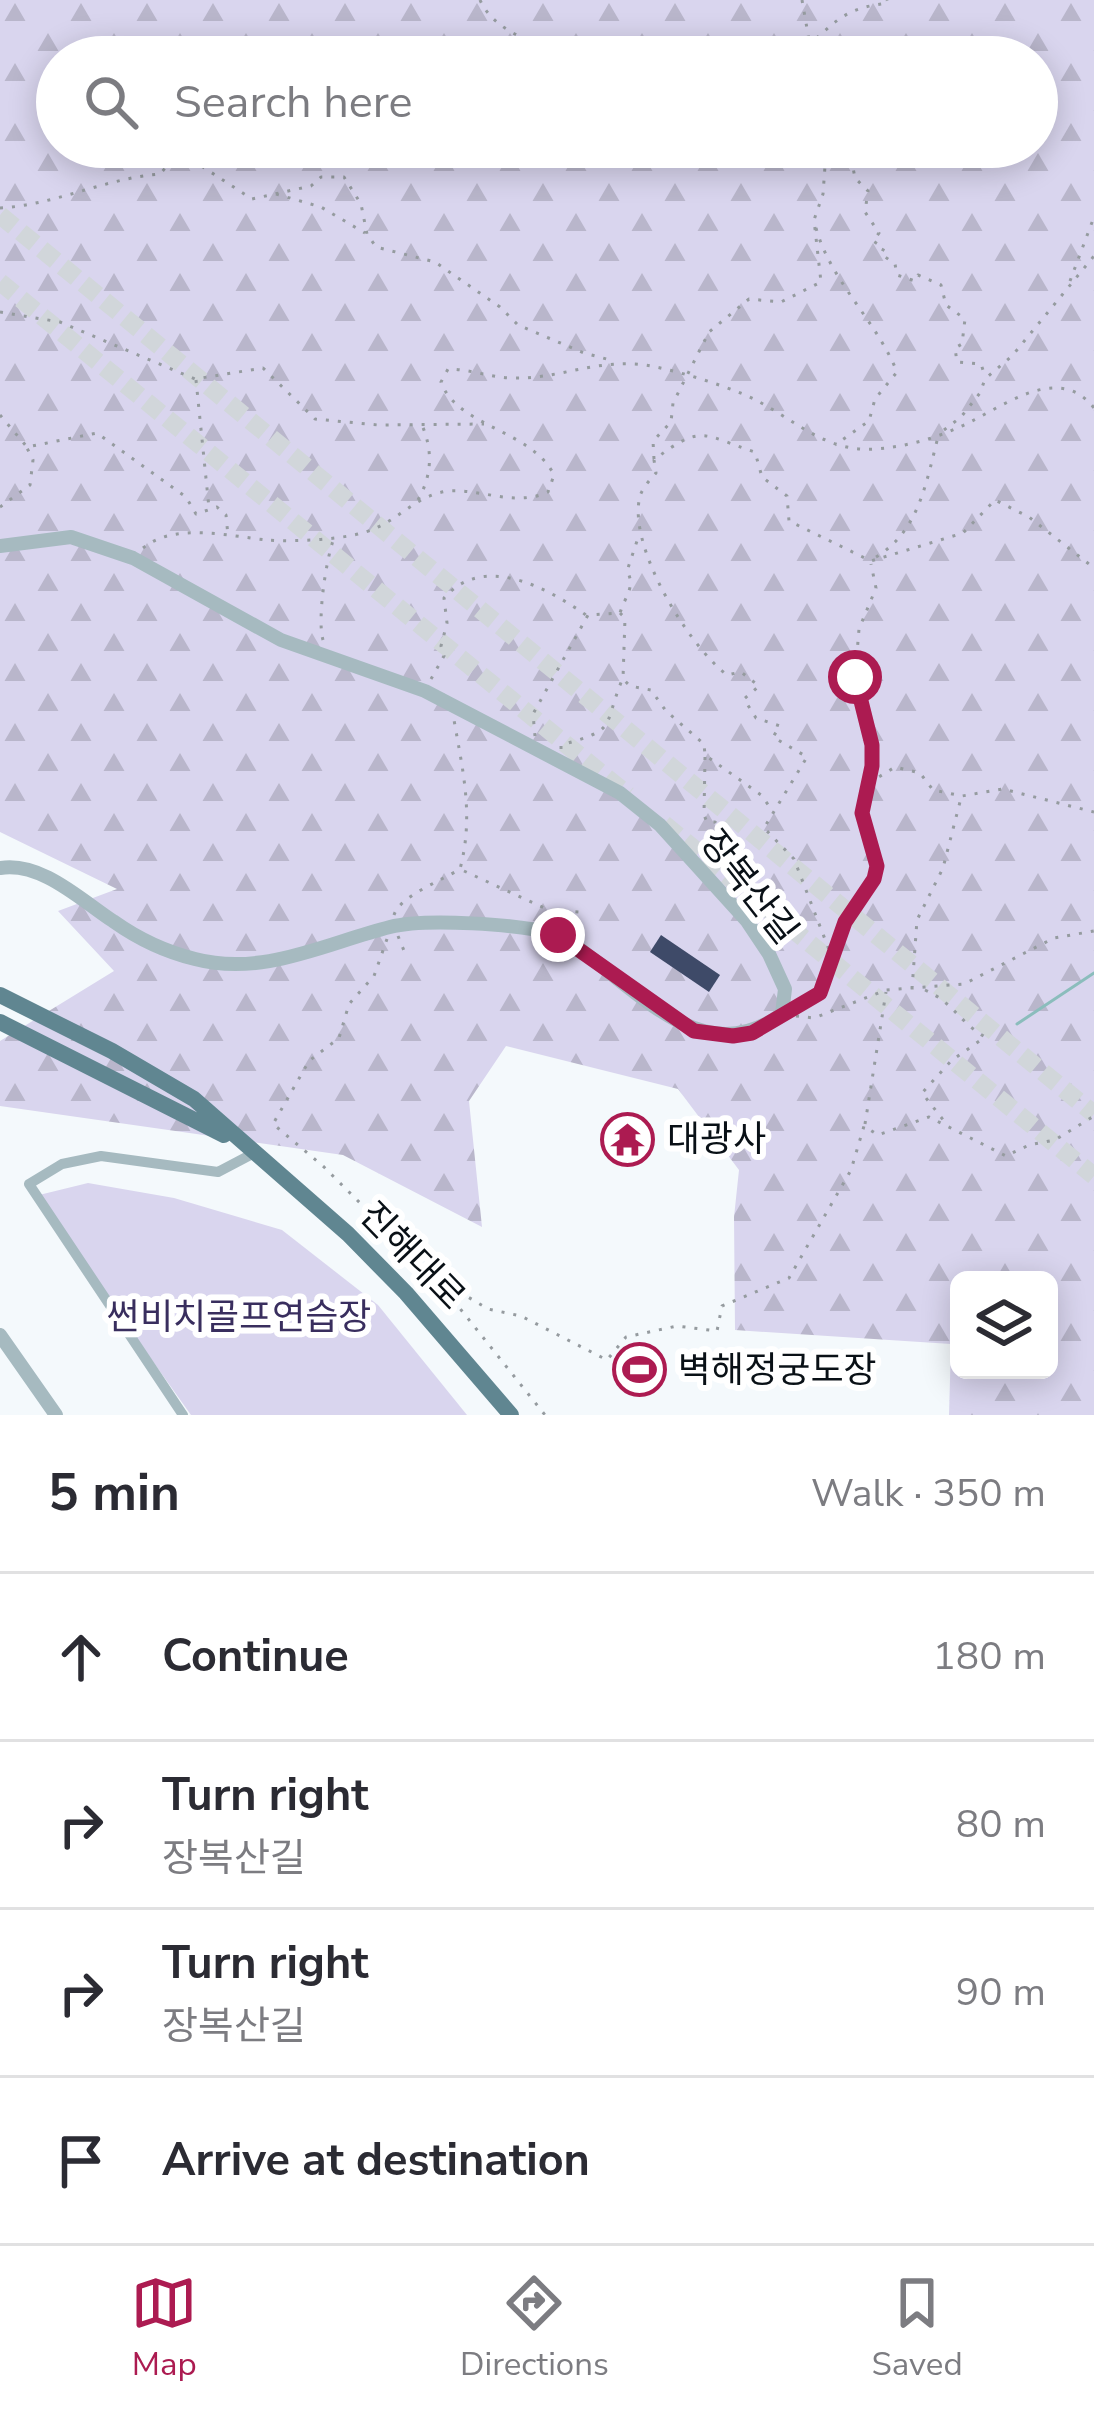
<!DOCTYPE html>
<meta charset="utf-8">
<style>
:root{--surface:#fff;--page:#f7f7f7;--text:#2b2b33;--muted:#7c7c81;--line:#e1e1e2;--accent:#ac1b51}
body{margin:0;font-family:"Nunito Sans","Noto Sans KR",sans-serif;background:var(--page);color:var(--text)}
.controls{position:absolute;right:36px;bottom:36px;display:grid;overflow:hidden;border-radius:18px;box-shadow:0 6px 30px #0003}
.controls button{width:108px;height:108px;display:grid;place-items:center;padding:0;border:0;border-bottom:3px solid var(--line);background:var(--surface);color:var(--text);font:60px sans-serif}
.stop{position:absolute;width:36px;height:36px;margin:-27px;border:9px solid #ac1b51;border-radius:50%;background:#fff}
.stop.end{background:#ac1b51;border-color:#fff;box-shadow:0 3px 12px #0008}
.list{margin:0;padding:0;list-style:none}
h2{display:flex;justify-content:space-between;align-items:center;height:156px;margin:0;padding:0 48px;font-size:51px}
h2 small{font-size:39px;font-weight:400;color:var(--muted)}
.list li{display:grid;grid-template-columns:78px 1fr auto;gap:36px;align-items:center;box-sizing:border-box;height:168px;padding:0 48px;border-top:3px solid var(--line)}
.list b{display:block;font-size:45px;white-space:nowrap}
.list p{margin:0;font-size:39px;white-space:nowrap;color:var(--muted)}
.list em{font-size:39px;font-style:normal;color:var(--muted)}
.icon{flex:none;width:66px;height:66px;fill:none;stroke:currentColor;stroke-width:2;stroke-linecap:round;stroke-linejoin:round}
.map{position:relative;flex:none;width:1094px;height:1415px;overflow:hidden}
.search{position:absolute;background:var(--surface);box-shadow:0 6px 30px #0003;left:36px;right:36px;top:36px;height:132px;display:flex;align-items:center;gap:30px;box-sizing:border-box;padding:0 42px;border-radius:66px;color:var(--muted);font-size:45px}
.sheet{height:828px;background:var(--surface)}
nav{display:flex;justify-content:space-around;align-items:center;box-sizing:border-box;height:168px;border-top:3px solid var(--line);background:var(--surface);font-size:33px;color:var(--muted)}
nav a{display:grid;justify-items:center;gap:6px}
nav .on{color:var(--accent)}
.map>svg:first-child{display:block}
.forest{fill:url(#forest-firs);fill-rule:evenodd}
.green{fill:#d9d5ee}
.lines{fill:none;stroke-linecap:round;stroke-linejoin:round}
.stream{stroke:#8bbdbc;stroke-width:3}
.building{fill:#3e4a68}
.trunk-tunnel{stroke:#d1d6da;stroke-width:18;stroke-dasharray:18 9;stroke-linecap:butt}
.path{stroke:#959b9f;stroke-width:3;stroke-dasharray:3 9;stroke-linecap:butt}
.minor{stroke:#a6bac0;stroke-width:10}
.tertiary{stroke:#a6bac0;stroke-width:14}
.primary{stroke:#608691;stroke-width:16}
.route{stroke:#ac1b51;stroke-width:15}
.labels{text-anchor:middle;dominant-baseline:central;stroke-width:12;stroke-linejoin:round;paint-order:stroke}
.street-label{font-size:36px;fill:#091016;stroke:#fff}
.poi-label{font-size:36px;fill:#091016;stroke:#fff;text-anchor:start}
.park-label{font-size:36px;fill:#392e5e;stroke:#fff}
</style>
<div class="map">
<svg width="1094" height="1415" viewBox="0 0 1094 1415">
<defs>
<pattern id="forest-firs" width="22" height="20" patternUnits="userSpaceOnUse" patternTransform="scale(3)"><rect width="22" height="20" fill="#d9d5ee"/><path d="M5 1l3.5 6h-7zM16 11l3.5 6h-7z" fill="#b9b6cb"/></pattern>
</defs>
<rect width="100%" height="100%" fill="#f4f9fc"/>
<!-- forest -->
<path class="forest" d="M0 0H1094V1415H949L951 1344 735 1330 734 1217 739 1170 678 1089 506 1046 469 1101 482 1227 343 1155 0 1106V1041L114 971 58 911 117 889 0 832ZM57 57H1037V147H57ZM959 1280H1049V1370H959Z"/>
<!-- green -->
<path class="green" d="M88 1183 174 1198 282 1230 378 1305 467 1415H191L35 1196Z"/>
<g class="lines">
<!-- stream -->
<path class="stream" d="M1017 1024 1094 973"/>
</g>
<!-- building -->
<path class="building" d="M661 935 720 975 709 992 650 952Z"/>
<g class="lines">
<!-- trunk-tunnel -->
<path class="trunk-tunnel" d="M0 215 1094 1114
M0 282 628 795
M664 824 1094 1176"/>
<!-- path -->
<path class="path" d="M480 0C496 36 548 48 583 57
M802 0 812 57
M665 57H688
M700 57 763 49 775 57
M818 57 810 44C840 17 848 8 888 3L887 0
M849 147 855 178 868 191 865 212 879 233 873 241 884 248 881 254 895 264 897 275 915 281 918 275 941 285 946 305 965 319 962 344 955 348 957 362 981 364 985 376
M276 194 321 207 365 233
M0 208C55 205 106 178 160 174L173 159 186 156 252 199 311 186 321 177H344L361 204 367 234 376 247 435 262 500 307 518 325 584 353 614 361
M816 228C831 282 876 320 897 372L875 399 869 421 835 445
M1070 281 1094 217
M0 312 60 322 195 379 263 368 315 419 378 425 484 424
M196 380 209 508
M0 415 27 447 97 433 186 497 196 514 217 507 226 515 228 536
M944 430 961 417 980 393 985 379 1012 356 1094 256
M654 459 653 441 671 422 673 403 709 332 749 299 781 302 821 282 814 220 823 194 825 166 834 147
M418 500C432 475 433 451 422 425
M0 507 30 485 33 460 27 448
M143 548C175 522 228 536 267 540 294 542 352 540 376 528 401 517 419 494 449 491 483 489 515 507 548 492L554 475C532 430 457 427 441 382L448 369C469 369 489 377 511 378 561 380 602 355 656 367 684 373 716 383 743 394 790 414 822 453 875 449 903 447 930 440 955 429 996 413 1056 359 1094 408
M876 557C919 531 926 483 938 437
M620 613 625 618 623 679 630 686 651 690 666 711 704 744 705 755 761 795 772 810
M323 640C317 620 326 559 334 538
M431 679 444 656 441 646 447 623 444 598C483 553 546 587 586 615
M535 736 533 714 588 615 620 613C625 596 636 587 627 571L639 535
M561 749V745C618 729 602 730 622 680
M705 757 704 815 707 822H715L741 854 733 883
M869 783 895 767 920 773 933 790 962 796 1003 789 1094 812
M464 871 549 910 579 912
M394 915C400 896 441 881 460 869 474 816 463 772 454 720
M398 936 407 958
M387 939 374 976 349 1004 339 1038 309 1061 273 1124 324 1167 431 1274
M833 960 794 859 764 828 807 757 773 737 780 726 756 718 744 699 759 686 741 672 727 675C688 645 627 546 640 496 643 487 650 480 656 473L654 460C703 422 704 436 755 452L762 477 787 496 789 521 871 561 963 533 995 500 1029 517 1094 568
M912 989 917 920 943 868 961 798
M925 990C954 1003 957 1020 985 1037L951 1061 922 1093 948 1126
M795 1008 820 993 845 922 874 879 877 866 863 813 872 766V745L857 696 855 677 859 629 876 588 871 564
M796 1016 814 1018 886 990 964 984 1054 938 1094 931
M865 1124 886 992
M438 1281 545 1415
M423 1291 433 1276 488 1309 521 1316 607 1360 626 1337 677 1326 717 1331 722 1306 789 1278 851 1170 864 1126 878 1135 929 1117 1006 1156 1029 1145 1055 1140 1094 1116"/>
<!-- minor -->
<path class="minor" d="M183 1415 29 1184 62 1164 101 1156 218 1172 256 1152"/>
<!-- tertiary -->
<path class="tertiary" d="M0 546 71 537 133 558 281 640 425 691 620 793 660 825 747 921 769 954 785 989 782 1014C713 1065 655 1008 599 964 586 954 569 939 554 934 519 924 425 918 390 927 326 943 263 977 195 959 166 952 137 938 113 921 81 900 41 861 0 868
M0 1335 56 1415"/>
<!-- primary -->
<path class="primary" d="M0 995 112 1051 194 1099 348 1234 406 1293 511 1415
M0 1022 224 1135"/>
</g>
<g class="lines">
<!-- route -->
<path class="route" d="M558 935 694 1031 733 1036 752 1033 820 993 845 922 874 879 877 866 862 813 872 766V745L855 677"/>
</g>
<!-- icons -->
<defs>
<symbol id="temple-ring" viewBox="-11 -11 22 22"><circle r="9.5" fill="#fff" stroke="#ac1b51" stroke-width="1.5"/><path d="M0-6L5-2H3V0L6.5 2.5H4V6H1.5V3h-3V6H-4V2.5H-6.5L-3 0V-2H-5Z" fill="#ac1b51"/></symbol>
<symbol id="stadium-ring" viewBox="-11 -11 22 22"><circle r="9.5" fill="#fff" stroke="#ac1b51" stroke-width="1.5"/><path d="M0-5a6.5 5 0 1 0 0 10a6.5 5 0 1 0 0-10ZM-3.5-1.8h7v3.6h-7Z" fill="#ac1b51"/></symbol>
</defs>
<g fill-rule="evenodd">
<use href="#temple-ring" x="598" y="1110" width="59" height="59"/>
<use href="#stadium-ring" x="610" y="1340" width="59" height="59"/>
</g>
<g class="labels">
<!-- street labels -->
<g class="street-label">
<text transform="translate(749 887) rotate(52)">장복산길</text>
<text transform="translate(412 1256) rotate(46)">진해대로</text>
</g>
<!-- poi labels -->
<g class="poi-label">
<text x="667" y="1139">대광사</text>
<text x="678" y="1370">벽해정궁도장</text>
</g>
<!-- park labels -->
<g class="park-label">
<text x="239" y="1317">썬비치골프연습장</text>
</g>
</g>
</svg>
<div class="controls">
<button><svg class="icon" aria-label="layers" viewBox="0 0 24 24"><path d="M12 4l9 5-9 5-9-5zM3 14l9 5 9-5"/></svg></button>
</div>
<div class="stop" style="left:855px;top:677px"></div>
<div class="stop end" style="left:558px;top:935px"></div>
<div class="search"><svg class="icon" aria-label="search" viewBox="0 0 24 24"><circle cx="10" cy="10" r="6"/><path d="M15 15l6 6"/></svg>Search here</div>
</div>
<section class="sheet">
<h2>5 min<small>Walk · 350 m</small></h2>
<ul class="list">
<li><svg class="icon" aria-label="ahead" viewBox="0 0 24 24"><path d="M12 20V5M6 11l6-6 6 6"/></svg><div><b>Continue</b></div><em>180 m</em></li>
<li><svg class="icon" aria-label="right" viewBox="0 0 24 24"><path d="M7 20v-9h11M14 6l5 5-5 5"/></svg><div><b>Turn right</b><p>장복산길</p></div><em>80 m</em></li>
<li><svg class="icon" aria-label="right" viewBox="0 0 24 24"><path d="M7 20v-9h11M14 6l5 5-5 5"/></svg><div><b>Turn right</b><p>장복산길</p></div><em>90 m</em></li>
<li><svg class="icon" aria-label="arrive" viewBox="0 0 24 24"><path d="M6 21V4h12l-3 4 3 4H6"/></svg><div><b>Arrive at destination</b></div></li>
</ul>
</section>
<nav>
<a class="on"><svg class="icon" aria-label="map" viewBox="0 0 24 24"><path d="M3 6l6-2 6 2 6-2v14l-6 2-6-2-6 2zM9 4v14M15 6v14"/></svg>Map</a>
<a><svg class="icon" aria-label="directions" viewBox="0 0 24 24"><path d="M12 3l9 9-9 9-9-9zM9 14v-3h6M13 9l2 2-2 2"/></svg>Directions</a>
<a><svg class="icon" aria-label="saved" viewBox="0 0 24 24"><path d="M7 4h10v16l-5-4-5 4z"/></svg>Saved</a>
</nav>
